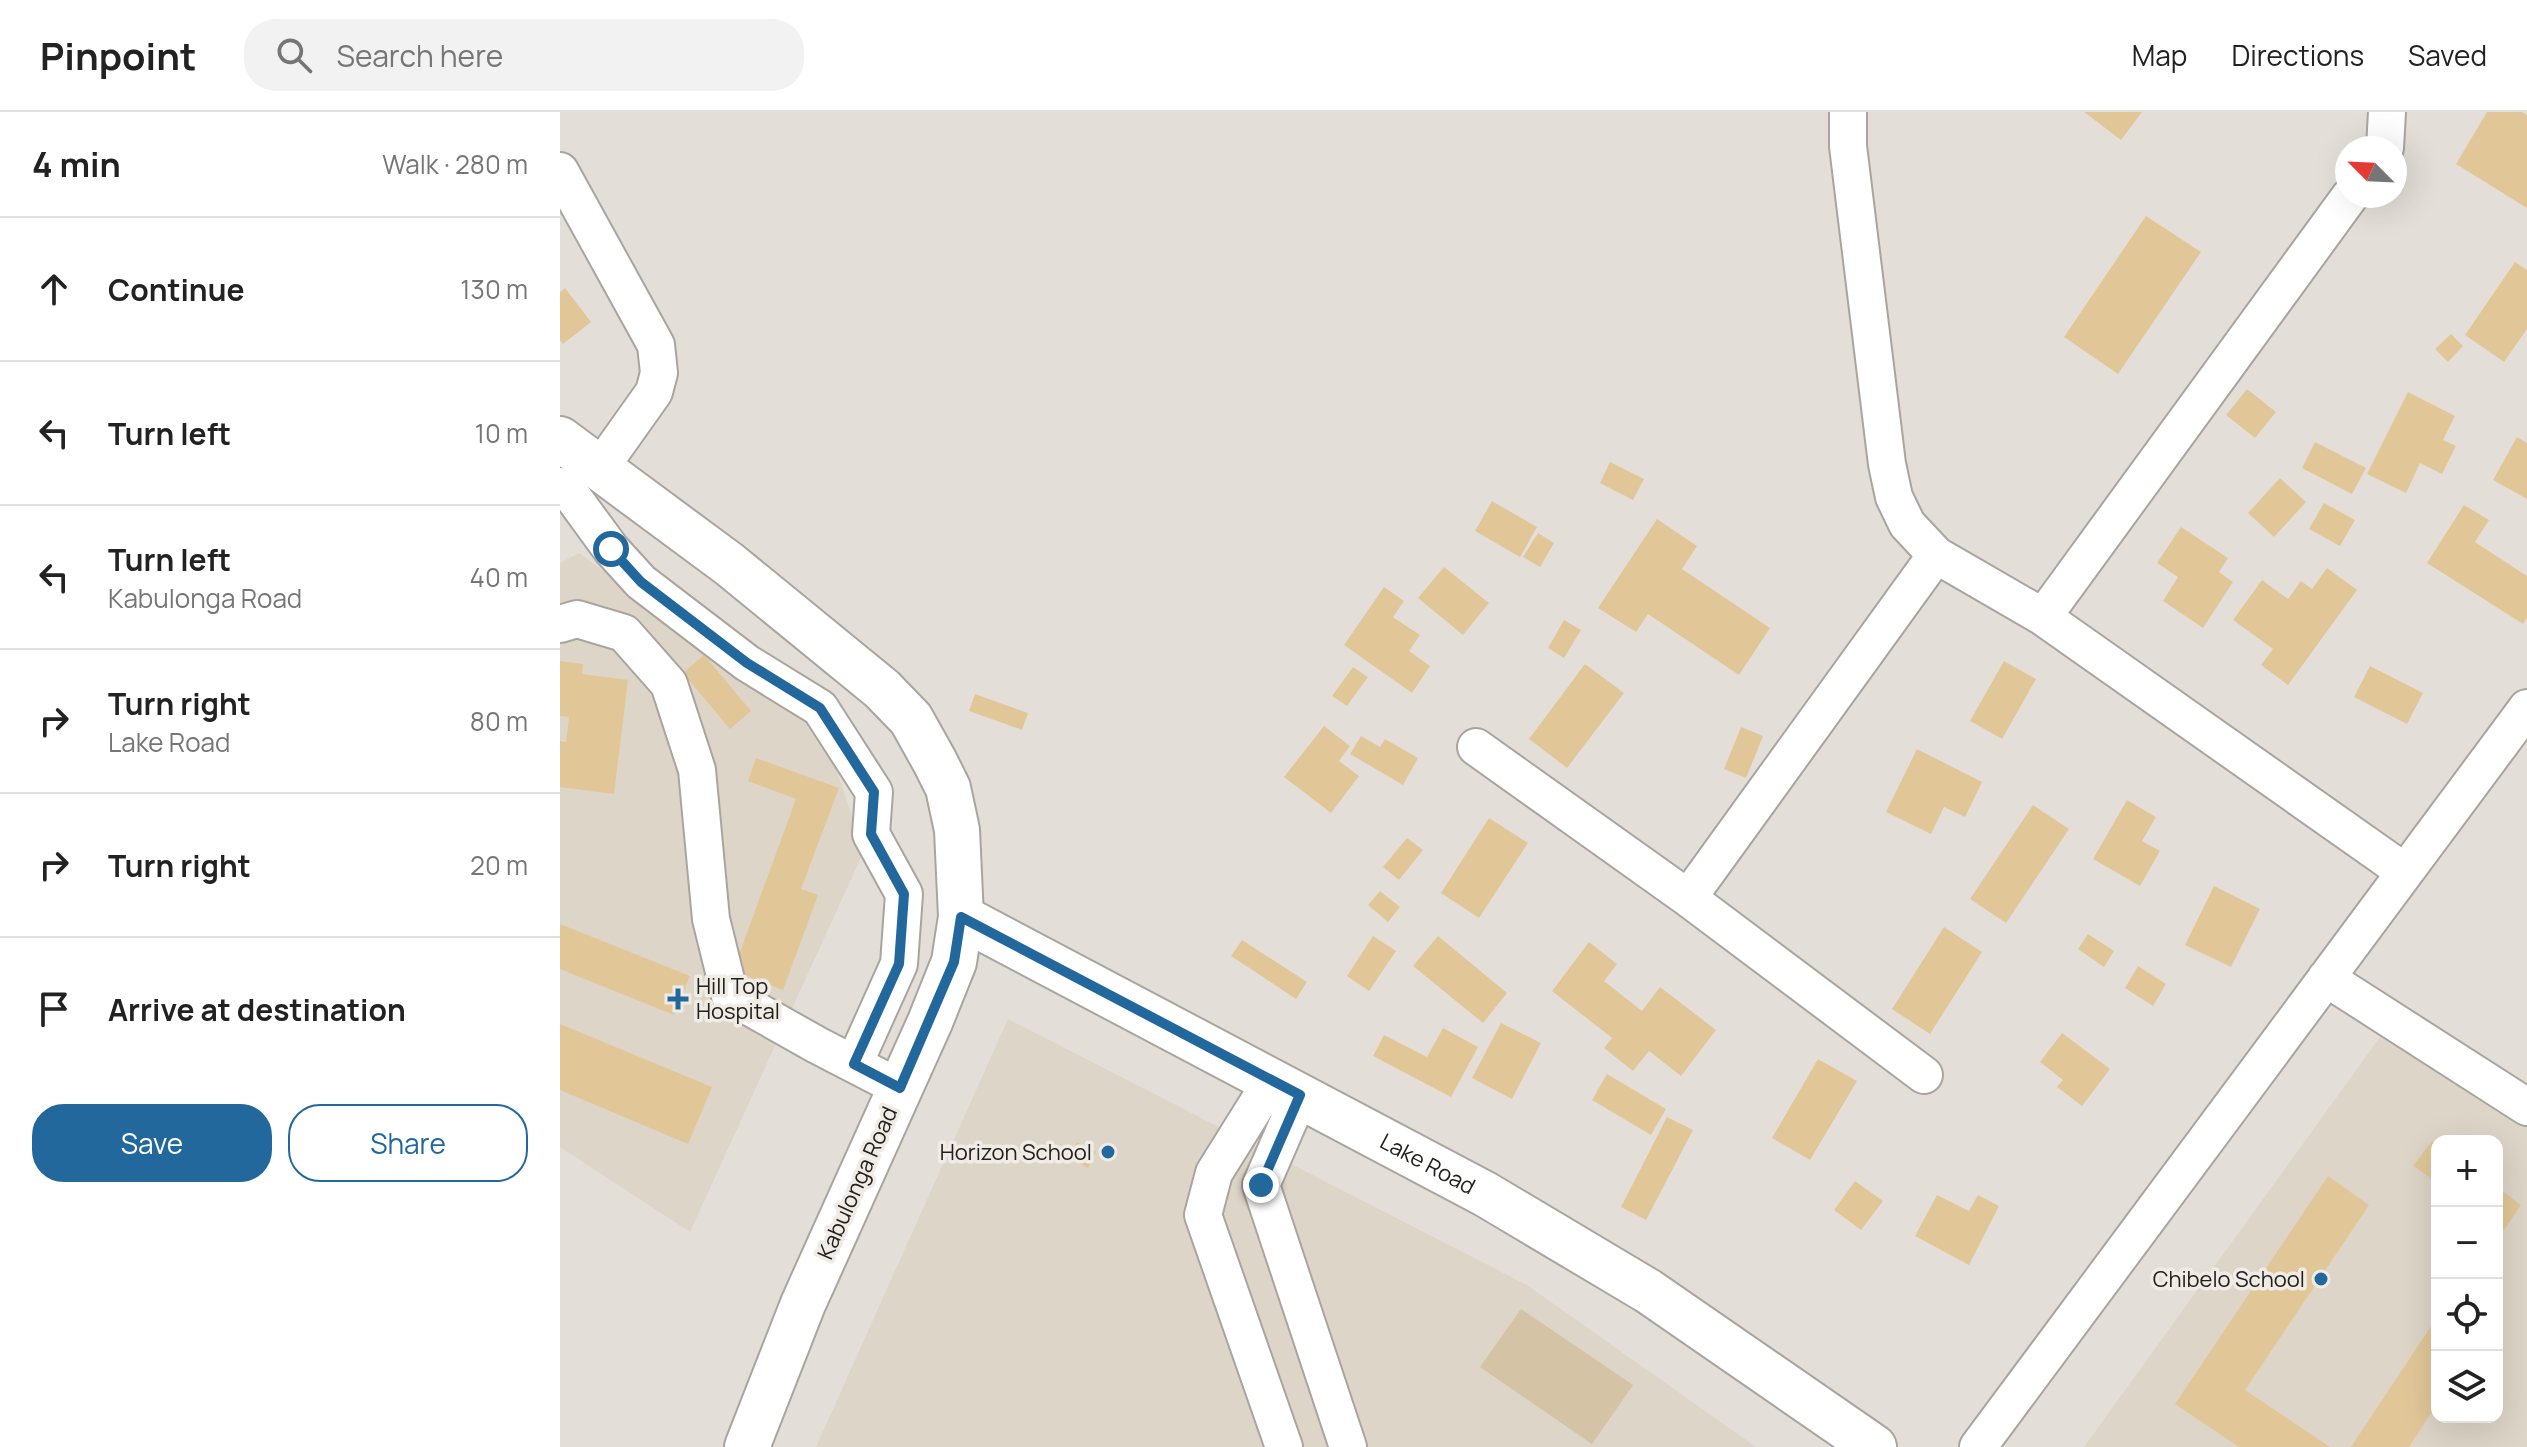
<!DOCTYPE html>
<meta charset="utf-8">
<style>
:root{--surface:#fff;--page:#f2f2f2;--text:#222;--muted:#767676;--line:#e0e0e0;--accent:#22689c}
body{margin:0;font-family:Manrope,sans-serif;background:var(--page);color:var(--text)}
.controls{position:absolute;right:24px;bottom:24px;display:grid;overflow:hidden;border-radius:16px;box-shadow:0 8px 32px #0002}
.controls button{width:72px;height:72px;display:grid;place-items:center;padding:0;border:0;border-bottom:2px solid var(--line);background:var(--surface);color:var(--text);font:40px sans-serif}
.compass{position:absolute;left:1775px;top:24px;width:72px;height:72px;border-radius:50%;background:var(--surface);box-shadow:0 8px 32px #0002;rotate:294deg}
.stop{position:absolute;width:24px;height:24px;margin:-18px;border:6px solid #22689c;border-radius:50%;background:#fff}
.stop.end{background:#22689c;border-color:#fff;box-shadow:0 2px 8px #0008}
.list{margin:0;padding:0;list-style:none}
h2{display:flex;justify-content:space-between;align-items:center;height:104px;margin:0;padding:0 32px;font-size:34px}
h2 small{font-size:26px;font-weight:400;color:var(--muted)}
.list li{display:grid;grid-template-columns:52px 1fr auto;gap:24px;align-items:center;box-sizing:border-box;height:144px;padding:0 32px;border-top:2px solid var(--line)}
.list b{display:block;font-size:30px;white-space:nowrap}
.list p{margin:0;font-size:26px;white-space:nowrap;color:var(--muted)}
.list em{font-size:26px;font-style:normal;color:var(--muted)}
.actions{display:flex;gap:16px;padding:24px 32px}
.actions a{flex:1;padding:18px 0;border:2px solid var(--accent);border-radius:32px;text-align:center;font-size:28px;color:var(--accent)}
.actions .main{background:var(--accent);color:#fff}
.icon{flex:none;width:44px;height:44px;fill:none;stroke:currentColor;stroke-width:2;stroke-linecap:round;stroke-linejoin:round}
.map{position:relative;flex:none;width:1967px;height:1335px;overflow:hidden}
header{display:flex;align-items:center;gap:48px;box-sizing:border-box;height:112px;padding:0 40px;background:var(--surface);border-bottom:2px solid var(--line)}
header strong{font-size:38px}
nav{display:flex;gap:44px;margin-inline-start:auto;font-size:28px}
.search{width:560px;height:72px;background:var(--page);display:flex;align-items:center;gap:20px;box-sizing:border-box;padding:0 28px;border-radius:32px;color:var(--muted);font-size:30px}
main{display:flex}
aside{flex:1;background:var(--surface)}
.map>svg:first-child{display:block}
.built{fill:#ddd5c7;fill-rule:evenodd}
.green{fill:#d4c3a5}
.building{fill:#e1c798}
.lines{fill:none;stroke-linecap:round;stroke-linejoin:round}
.minor-casing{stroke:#a9a59e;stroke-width:40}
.major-casing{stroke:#a9a59e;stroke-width:48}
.minor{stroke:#fff;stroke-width:36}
.major{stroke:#fff;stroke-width:44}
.route{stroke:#22689c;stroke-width:10}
.poi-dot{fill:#22689c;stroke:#f0ece5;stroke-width:3}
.labels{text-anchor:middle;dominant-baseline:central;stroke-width:7;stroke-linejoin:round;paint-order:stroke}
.poi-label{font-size:22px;fill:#21201d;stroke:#f0ece5;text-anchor:end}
.street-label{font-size:22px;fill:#21201d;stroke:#f0ece5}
</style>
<header>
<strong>Pinpoint</strong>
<div class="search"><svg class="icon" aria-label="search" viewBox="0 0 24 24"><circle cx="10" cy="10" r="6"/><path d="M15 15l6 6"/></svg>Search here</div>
<nav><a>Map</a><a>Directions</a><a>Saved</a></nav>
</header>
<main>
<aside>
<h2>4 min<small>Walk · 280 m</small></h2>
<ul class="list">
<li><svg class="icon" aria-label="ahead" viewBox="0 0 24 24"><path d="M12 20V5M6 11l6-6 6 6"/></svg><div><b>Continue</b></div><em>130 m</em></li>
<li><svg class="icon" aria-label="left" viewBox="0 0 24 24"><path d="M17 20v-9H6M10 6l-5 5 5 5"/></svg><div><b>Turn left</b></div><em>10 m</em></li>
<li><svg class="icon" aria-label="left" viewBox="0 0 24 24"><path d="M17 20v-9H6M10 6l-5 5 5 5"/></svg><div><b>Turn left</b><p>Kabulonga Road</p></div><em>40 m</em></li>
<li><svg class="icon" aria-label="right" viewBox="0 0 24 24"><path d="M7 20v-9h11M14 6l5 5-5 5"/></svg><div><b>Turn right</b><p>Lake Road</p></div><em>80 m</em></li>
<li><svg class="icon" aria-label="right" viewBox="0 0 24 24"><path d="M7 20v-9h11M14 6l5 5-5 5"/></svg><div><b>Turn right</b></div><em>20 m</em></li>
<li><svg class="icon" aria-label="arrive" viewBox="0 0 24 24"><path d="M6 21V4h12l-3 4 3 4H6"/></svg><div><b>Arrive at destination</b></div></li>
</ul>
<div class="actions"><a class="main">Save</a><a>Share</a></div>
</aside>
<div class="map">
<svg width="1967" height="1335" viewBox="0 0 1967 1335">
<rect width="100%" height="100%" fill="#e3dfd8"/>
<!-- built -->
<path class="built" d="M19 441 264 621 304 739 130 1120 0 1035V451Z
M448 907 967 1173 1196 1335H256Z
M1820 925 1967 1011V1335H1524ZM1877 1029H1937V1305H1877Z"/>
<!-- green -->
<path class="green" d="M961 1197 1073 1273 1032 1332 920 1255Z"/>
<!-- building -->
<path class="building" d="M1524 0H1582L1561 28Z
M1927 0H1962L1967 3V96L1896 52Z
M1586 104 1641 140 1558 262 1504 225Z
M1955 150 1967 158V217L1944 250 1905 223Z
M5 176 31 210 3 232 0 228V180Z
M1891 222 1903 234 1888 250 1875 237Z
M1687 277 1716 300 1695 326 1666 303Z
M1848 280 1895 304 1883 328 1896 334 1882 362 1860 351 1846 381 1807 362Z
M1957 325 1967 331V387L1933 368Z
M1755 330 1806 356 1792 382 1742 356Z
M1050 350 1084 367 1073 388 1040 371Z
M1720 366 1746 390 1714 425 1688 401Z
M932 389 977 415 960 445 915 419Z
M1764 391 1795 408 1780 434 1749 417Z
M1904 393 1929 408 1915 430 1967 464V506L1963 512 1867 451Z
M1097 407 1137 434 1122 457 1210 516 1179 563 1088 502 1076 520 1038 496Z
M1621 415 1668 446 1659 460 1673 470 1643 516 1603 489 1618 465 1597 451Z
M978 421 994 431 980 455 963 445Z
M884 455 929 491 903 523 858 486Z
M1767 456 1797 478 1728 573 1701 553 1713 537 1673 508 1702 468 1728 487 1741 469 1752 477Z
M824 475 844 489 833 505 860 523 849 539 870 554 852 581 784 533Z
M1004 508 1021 518 1004 546 988 536Z
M144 543 191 599 170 617 123 561Z
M0 549 23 552 22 562 68 568 54 682 0 675V629L6 630 9 605 0 604Z
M1444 549 1476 567 1442 627 1410 609Z
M1025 552 1064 581 1007 656 969 627Z
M1810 554 1863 581 1847 612 1794 585Z
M793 555 808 565 787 594 772 584Z
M415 582 468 601 462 618 409 599Z
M764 614 790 634 779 649 799 664 771 701 724 665Z
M1181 615 1203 624 1186 666 1164 657Z
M801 624 820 635 825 627 858 646 843 673 790 642Z
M1357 637 1422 670 1405 705 1384 695 1371 722 1326 700Z
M196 646 279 676 241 777 258 783 223 878 173 859 236 687 188 669Z
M1567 688 1596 705 1582 729 1600 739 1580 774 1533 747Z
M1473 693 1509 717 1446 811 1410 787Z
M929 706 968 731 919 806 881 781Z
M847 726 863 738 839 768 823 755Z
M1654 774 1700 797 1671 855 1625 833Z
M820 779 840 795 828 810 808 793Z
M0 812 130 864 114 903 0 857Z
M1384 815 1422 840 1370 922 1332 897Z
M1528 822 1554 839 1544 855 1518 837Z
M813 824 836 839 809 879 787 864Z
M878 824 947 881 923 911 853 854Z
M682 828 747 870 736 887 671 844Z
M1029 830 1057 852 1044 869 1082 899 1100 875 1156 918 1121 964 1089 939 1073 959 1044 936 1052 926 992 879Z
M1578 854 1606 872 1593 894 1565 876Z
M941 911 981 931 952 987 912 966Z
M0 912 152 975 128 1032 0 978Z
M883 916 918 935 891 985 813 944 824 923 867 945Z
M1502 921 1550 957 1522 994 1497 975 1503 968 1480 950Z
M1258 947 1297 969 1250 1048 1212 1026Z
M1047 962 1106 997 1091 1023 1032 988Z
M1107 1005 1133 1018 1086 1108 1061 1095Z
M1872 1029 1877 1032V1070L1853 1054Z
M517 1030 536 1040 528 1056 509 1045Z
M1768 1064 1809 1093 1685 1278 1770 1335H1679L1615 1292Z
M1295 1069 1323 1089 1301 1118 1274 1098Z
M1937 1075 1961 1093 1944 1118 1937 1113Z
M1377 1083 1409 1099 1418 1083 1439 1094 1409 1153 1355 1124Z
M1877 1205V1292L1849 1335H1791Z"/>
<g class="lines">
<defs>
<path id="minor" d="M1288 0V34L1327 352 1334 385 1347 412 1376 443 1483 505 1845 760
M1825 36 1827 0
M0 59 96 233 99 261 94 280 40 356
M0 374 10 381 51 437 81 470 187 551 260 596 314 680 311 722 344 782 339 852 294 952
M1483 505 1790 84
M0 512 17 507 64 521 109 572 137 658 151 807 170 884 257 933 340 976
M916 635 1128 786 1364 963
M1128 786 1376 443
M1766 866 1967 995
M712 968 654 1061 643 1103 724 1335
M740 983 701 1073 788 1335
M1418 1335 1967 596"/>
<g id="major">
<path d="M0 327 169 452 322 577 351 607 375 650 388 676 397 718 401 805 394 850 370 910 243 1192 187 1335"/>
<path id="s1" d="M401 805 925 1082 1088 1179 1314 1335"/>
</g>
</defs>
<!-- minor casing -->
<use href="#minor" class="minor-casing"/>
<!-- major casing -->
<use href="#major" class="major-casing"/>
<!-- minor -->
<use href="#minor" class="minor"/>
<!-- major -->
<use href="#major" class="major"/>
</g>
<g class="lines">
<!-- route -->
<path class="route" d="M51 437 81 470 187 551 260 596 314 680 311 722 344 782 339 852 294 952 340 976 394 850 401 805 740 983 701 1073"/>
</g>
<!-- markers -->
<g class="poi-dot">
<path d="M114 875h8v8h8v8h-8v8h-8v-8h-8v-8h8z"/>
<circle cx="548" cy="1040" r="8"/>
<circle cx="1761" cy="1167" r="8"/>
</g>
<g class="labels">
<!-- poi labels -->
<g class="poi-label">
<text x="136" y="874" text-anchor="start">Hill Top<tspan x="136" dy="25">Hospital</tspan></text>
<text x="532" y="1040">Horizon School</text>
<text x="1745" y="1167">Chibelo School</text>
</g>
<!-- street labels -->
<g class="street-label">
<text stroke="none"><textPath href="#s1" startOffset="528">Lake Road</textPath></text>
<text transform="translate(297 1071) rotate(-66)">Kabulonga Road</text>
</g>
</g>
</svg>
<div class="controls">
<button>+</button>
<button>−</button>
<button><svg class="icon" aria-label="locate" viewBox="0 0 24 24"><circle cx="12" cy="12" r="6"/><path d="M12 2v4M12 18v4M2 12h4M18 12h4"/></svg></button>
<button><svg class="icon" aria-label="layers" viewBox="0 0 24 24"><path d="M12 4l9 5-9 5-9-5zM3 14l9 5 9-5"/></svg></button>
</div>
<svg class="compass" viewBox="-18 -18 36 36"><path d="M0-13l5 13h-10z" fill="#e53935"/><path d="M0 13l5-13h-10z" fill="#767676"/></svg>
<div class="stop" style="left:51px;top:437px"></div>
<div class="stop end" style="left:701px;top:1073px"></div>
</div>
</main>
